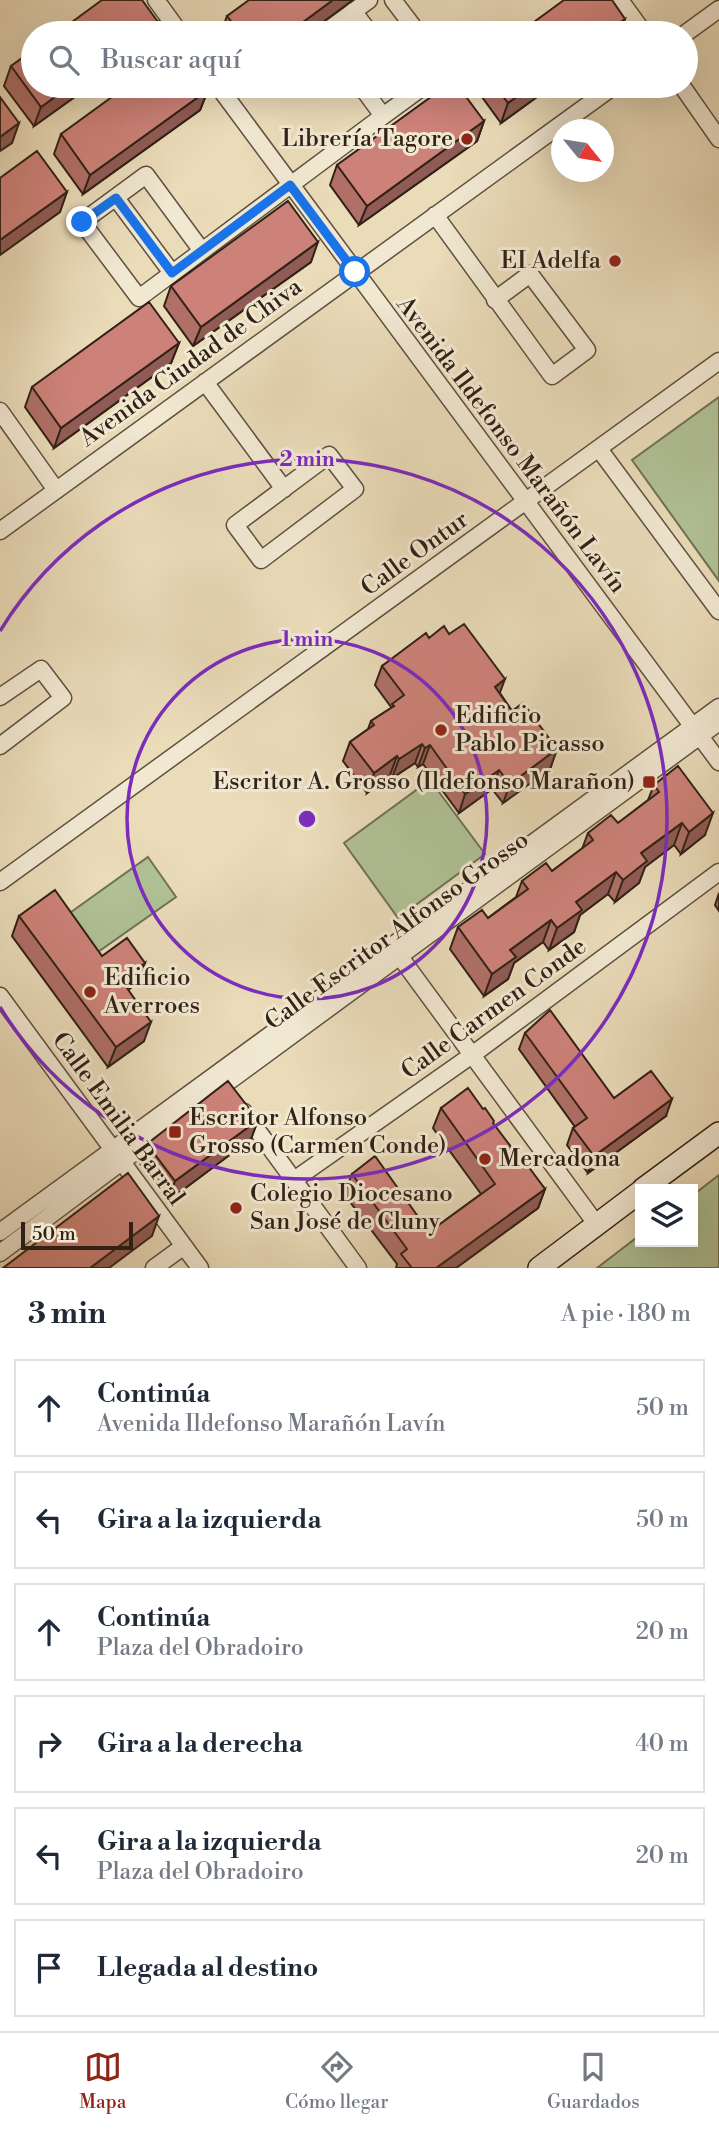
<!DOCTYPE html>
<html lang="es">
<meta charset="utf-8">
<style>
:root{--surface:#fff;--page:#f6f6f7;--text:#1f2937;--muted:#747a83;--line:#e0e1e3;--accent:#8f2418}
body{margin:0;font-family:"Libre Bodoni",serif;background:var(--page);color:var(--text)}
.controls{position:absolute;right:21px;bottom:21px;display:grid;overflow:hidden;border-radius:0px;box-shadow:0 7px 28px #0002}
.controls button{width:63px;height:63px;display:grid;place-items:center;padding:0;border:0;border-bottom:2px solid var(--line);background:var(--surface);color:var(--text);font:35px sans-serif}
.compass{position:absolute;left:551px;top:119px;width:63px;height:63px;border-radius:50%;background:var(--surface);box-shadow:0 7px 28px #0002;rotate:120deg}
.scale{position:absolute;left:21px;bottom:18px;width:112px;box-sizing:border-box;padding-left:7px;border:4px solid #312116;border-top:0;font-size:19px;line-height:24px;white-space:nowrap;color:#312116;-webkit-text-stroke:5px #f1e8d2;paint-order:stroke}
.stop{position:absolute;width:21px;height:21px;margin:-16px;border:5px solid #1a73e8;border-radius:50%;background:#fff}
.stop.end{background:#1a73e8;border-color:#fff;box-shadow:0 2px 7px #0008}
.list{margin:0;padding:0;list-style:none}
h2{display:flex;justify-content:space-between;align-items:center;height:91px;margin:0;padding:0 28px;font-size:30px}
h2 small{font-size:23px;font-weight:400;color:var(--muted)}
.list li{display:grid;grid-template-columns:46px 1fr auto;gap:21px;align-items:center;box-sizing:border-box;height:98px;margin:0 14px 14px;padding:0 14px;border:2px solid var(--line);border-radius:0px}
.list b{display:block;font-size:26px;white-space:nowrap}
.list p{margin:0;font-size:23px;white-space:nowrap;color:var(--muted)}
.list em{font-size:23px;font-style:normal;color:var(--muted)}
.icon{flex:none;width:38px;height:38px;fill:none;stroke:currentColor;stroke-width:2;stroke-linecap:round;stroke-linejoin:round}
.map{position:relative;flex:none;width:719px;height:1268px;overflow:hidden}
.search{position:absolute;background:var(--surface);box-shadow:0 7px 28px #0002;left:21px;right:21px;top:21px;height:77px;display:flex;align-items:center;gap:18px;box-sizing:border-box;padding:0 24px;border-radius:38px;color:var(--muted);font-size:26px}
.sheet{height:763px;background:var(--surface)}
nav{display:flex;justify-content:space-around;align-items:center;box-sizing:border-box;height:98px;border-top:2px solid var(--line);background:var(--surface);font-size:19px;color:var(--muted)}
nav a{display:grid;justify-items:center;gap:4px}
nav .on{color:var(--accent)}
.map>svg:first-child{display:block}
.green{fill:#b0c195;stroke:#707156;stroke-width:2}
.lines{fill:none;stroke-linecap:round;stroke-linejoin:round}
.street-casing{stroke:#5f503f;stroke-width:19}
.secondary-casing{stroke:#312116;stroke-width:24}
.street{stroke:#f1e8d2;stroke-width:16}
.secondary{stroke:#f1e8d2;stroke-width:21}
.wall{fill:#b07068;stroke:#312116;stroke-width:2}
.shaded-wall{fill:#905b55;stroke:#312116;stroke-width:2}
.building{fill:#cd8279;stroke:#312116;stroke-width:2}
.route{stroke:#1a73e8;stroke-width:9}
.ring{fill:none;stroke:#7b2cbf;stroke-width:3.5}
.poi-dot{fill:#8f2418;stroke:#f1e8d2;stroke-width:2.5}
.labels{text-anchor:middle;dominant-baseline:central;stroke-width:6;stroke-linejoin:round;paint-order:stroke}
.poi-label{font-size:24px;fill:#312116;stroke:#f1e8d2;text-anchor:start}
.street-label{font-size:24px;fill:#312116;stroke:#f1e8d2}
.centre{fill:#7b2cbf;stroke:#f1e8d2;stroke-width:3.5}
.ring-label{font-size:21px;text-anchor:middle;font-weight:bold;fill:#7b2cbf;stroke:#f1e8d2;stroke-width:6;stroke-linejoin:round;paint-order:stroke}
</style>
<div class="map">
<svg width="719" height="1268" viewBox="0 0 719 1268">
<rect width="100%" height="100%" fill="#eadbb9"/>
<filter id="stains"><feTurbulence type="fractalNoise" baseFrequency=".00286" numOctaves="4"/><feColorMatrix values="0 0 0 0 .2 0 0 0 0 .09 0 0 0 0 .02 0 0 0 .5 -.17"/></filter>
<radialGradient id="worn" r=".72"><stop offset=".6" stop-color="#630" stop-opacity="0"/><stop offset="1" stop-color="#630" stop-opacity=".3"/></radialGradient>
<!-- green -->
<path class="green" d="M719 397V581L632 460Z
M430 780 485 854 398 918 344 843Z
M148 857 176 897 95 954 67 915Z
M719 1175V1268H597L640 1235V1242H693V1195Z"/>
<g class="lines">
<defs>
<path id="street" d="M156 0 180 33
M393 0 418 33
M620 0 644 33
M353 11 370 33
M324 33 369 0
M686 33 719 9
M218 86 719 762
M361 86 383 116 424 86
M682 86 719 139
M146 175 202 251 139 298 82 222Z
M116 198 172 273
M435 215 552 376 587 350 530 274 495 300
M202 251 383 116
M205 382 284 489
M0 411 56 490
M599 449 719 611
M329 455 355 489 261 560 235 525Z
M0 531 614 86
M0 697 41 669 63 698 0 746
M0 882 719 361
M395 950 597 1225
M0 996 200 1268
M244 1112 358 1268
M294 1180 472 1055 719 872
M0 1232 719 707
M0 1253 224 1085 719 722
M154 1268 184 1246"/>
<path id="secondary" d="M643 1189 719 1133
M539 1268 640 1192"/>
</defs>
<!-- street casing -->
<use href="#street" class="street-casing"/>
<!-- secondary casing -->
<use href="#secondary" class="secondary-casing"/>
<!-- street -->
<use href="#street" class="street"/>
<!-- secondary -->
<use href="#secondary" class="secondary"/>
</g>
<!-- wall -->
<path class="wall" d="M227 16 308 33H221Z
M11 66 90 86 34 126 4 86Z
M474 86H552L501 123Z
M208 90 200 110 83 194 54 154 61 134Z
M484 121 477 141 359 225 330 185 337 165Z
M311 262 193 346 164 306 171 286Z
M179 343 171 363 54 448 25 407 32 387Z
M449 634 500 693 512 711 557 749 550 769 503 803 492 789 459 813 423 764 418 767 415 763 392 778 390 775 367 793 343 761 350 742 368 729 371 721 391 708V707L375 685 382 666 429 638Z
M654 785 705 835 681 854 674 845 645 867 639 883 615 902 608 894 580 915 574 932 549 950 543 942 514 963 508 979 484 996 450 949 458 927 488 918 516 897 522 881 552 871 582 849 588 833 618 823 648 800Z
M719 893V911L715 905Z
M19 916 102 956 138 982 128 990 144 1041 108 1067 12 936Z
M525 1033 614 1098 666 1116 588 1173 567 1145 573 1128 575 1127 519 1049Z
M441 1108 493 1124 523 1163 545 1189 538 1208 456 1268H396L397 1264 344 1194 352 1174 429 1232 481 1194 433 1128Z
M258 1120 251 1139 168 1201 140 1163 147 1144Z"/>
<!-- shaded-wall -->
<path class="shaded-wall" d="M333 0H353L308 33H288Z
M625 19 620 33H605Z
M158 22 154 33H143Z
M70 86H90L34 126 41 107Z
M532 86H552L501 123 508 103Z
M208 90 200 110 83 194 90 175Z
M484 121 477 141 359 225 367 206Z
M19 123 12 143 0 151V137Z
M67 192 60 212 0 255V240Z
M318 242 311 262 193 346 201 327Z
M179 343 171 363 54 448 61 428Z
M505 679 498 698 495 687Z
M422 744 415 763 392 778 399 759Z
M430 745 423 764 418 767 425 748Z
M557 749 550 769 503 803 510 784Z
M397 756 390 775 367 793 374 773Z
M499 770 492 789 459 813 465 794Z
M713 813 705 835 681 854 689 832Z
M682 823 674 845 645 867 639 883 615 902 623 880 641 853Z
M616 872 608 894 580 915 574 932 549 950 557 928 576 902Z
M551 920 543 942 514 963 508 979 484 996 492 974 510 950Z
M145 963 138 982 115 1001 122 981Z
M151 1022 144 1041 108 1067 116 1047Z
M672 1099 666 1116 588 1173 594 1156Z
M258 1120 251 1139 168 1201 175 1181Z
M545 1189 538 1208 456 1268H436Z
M159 1216 152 1236 109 1268H90Z"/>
<!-- building -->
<path class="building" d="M102 0H142L158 22 143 33H57Z
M249 0H333L288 33H240L227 16Z
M564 0H612L625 19 605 33H519Z
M33 50V86H70L41 107 11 66Z
M127 86H204L208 90 90 175 61 134Z
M446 86H458L484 121 367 206 337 165Z
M495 86H532L508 103Z
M0 97 19 123 0 137Z
M37 151 67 192 0 240V178Z
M288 201 318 242 201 327 171 286Z
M149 302 179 343 61 428 32 387Z
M464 624 505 679 495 687 512 711 523 703 557 749 510 784 499 770 465 794 430 745 425 748 422 744 399 759 397 756 374 773 350 742 374 725 371 721 394 706 392 704 404 695 382 666 426 633 429 638 444 626 449 634Z
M678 766 713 813 689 832 682 823 641 853 647 861 623 880 616 872 576 902 582 910 557 928 551 920 510 950 516 957 492 974 458 927 482 910 488 918 528 889 522 881 546 863 552 871 593 840 588 833 611 815 618 823 659 792 654 785Z
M55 890 102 956 127 938 145 963 122 981 151 1022 116 1047 19 916Z
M550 1010 614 1098 651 1071 672 1099 594 1156 573 1128 587 1118 525 1033Z
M228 1081 258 1120 175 1181 147 1144Z
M468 1088 483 1109 485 1108 494 1121 493 1123 523 1163 525 1162 545 1189 436 1268H412L401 1254 407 1249 352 1174 375 1156 429 1232 495 1184 441 1108Z
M128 1173 159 1216 90 1268H3Z"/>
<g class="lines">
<!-- route -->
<path class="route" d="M82 222 116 198 172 273 290 185 355 272"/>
</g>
<!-- distance rings -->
<g class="ring">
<circle cx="307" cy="819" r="180"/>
<path d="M0 631A360 360 0 1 1 0 1007"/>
</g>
<!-- markers -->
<g class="poi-dot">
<circle cx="467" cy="139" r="7"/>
<circle cx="615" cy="261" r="7"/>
<circle cx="441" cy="730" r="7"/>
<rect x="642" y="775" width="14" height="14" rx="3.5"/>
<circle cx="90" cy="992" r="7"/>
<rect x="168" y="1125" width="14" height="14" rx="3.5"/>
<circle cx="485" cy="1159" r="7"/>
<circle cx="236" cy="1208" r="7"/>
</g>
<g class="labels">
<!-- poi labels -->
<g class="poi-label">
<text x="453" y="139" text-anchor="end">Librería Tagore</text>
<text x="601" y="261" text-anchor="end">EI Adelfa</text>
<text x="455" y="716">Edificio<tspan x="455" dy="28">Pablo Picasso</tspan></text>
<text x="635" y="782" text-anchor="end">Escritor A. Grosso (Ildefonso Marañon)</text>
<text x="104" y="978">Edificio<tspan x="104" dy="28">Averroes</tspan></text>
<text x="189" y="1118">Escritor Alfonso<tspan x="189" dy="28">Grosso (Carmen Conde)</tspan></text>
<text x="499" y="1159">Mercadona</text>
<text x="250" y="1194">Colegio Diocesano<tspan x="250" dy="28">San José de Cluny</tspan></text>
</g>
<!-- street labels -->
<g class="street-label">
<text transform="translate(191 363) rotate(-36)">Avenida Ciudad de Chiva</text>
<text transform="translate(511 445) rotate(53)">Avenida Ildefonso Marañón Lavín</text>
<text transform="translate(415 554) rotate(-36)">Calle Ontur</text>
<text transform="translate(397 931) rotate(-36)">Calle Escritor Alfonso Grosso</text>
<text transform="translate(494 1009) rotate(-36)">Calle Carmen Conde</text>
<text transform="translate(118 1119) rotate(54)">Calle Emilia Barral</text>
</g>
</g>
<circle cx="307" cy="819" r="10" class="centre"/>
<g class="ring-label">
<text x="307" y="466">2 min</text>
<text x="307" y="646">1 min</text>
</g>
<rect width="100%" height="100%" filter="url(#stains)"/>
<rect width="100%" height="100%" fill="url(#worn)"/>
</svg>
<div class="controls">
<button><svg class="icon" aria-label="layers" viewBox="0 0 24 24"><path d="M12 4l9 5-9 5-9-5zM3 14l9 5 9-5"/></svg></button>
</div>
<svg class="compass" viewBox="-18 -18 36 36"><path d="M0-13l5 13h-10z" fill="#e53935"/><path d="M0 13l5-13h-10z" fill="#747a83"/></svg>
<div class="scale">50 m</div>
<div class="stop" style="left:355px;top:272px"></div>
<div class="stop end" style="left:82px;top:222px"></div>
<div class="search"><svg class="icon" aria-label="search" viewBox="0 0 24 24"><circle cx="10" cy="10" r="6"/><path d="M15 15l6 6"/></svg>Buscar aquí</div>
</div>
<section class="sheet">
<h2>3 min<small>A pie · 180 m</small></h2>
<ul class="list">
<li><svg class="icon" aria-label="ahead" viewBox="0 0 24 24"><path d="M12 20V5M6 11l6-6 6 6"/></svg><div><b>Continúa</b><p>Avenida Ildefonso Marañón Lavín</p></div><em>50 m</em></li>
<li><svg class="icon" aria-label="left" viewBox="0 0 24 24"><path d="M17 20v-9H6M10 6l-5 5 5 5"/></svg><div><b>Gira a la izquierda</b></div><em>50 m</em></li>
<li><svg class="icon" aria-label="ahead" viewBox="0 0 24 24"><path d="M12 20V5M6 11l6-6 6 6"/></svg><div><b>Continúa</b><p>Plaza del Obradoiro</p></div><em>20 m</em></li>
<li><svg class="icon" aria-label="right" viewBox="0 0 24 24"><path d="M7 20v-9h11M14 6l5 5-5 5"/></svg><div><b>Gira a la derecha</b></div><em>40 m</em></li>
<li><svg class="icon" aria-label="left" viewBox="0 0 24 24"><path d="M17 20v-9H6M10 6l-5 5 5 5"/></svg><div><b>Gira a la izquierda</b><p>Plaza del Obradoiro</p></div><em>20 m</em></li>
<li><svg class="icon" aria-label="arrive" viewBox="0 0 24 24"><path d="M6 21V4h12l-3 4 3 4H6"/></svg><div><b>Llegada al destino</b></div></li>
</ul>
</section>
<nav>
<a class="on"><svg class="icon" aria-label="map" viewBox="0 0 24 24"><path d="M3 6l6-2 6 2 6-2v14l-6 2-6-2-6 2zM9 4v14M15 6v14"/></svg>Mapa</a>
<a><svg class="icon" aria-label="directions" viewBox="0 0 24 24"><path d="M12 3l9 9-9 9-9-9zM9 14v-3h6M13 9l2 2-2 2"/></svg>Cómo llegar</a>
<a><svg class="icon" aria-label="saved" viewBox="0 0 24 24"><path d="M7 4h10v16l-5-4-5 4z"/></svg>Guardados</a>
</nav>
